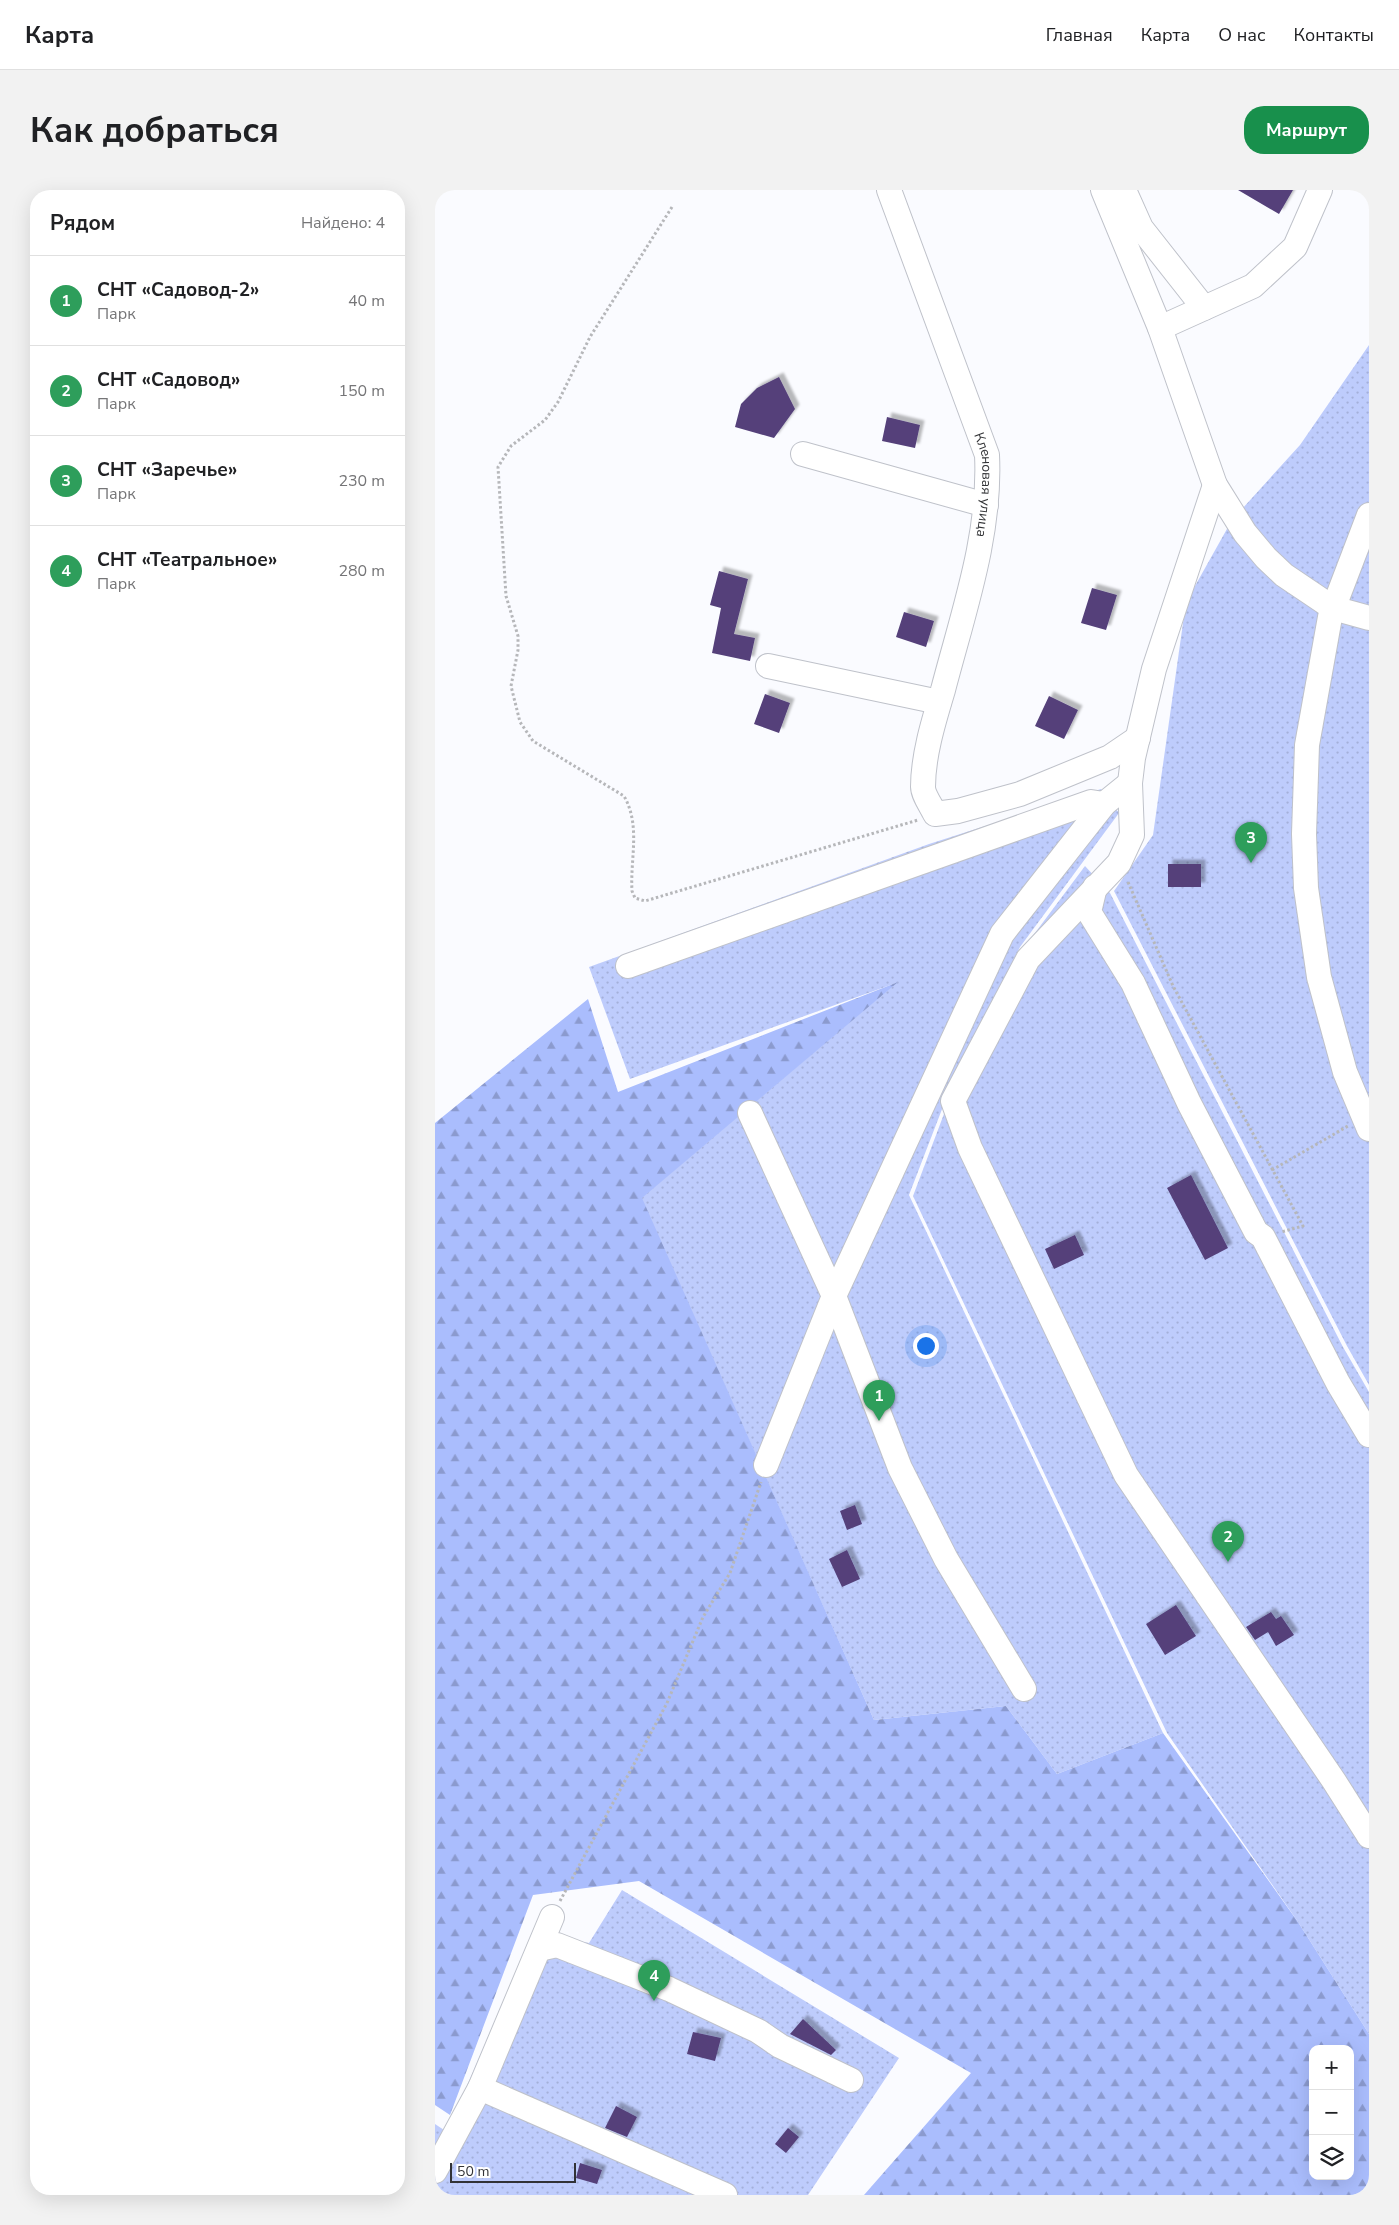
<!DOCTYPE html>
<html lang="ru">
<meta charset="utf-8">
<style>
:root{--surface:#fff;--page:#f2f2f2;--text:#202124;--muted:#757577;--line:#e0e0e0;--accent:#18904c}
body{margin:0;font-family:"Nunito Sans",sans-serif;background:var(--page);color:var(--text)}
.controls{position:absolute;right:15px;bottom:15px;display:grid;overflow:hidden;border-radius:10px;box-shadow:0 5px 20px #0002}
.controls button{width:45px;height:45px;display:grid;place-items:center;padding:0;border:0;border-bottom:1px solid var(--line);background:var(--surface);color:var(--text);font:25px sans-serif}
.scale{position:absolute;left:15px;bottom:12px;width:126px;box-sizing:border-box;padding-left:5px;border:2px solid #323336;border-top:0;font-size:14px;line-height:18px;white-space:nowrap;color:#323336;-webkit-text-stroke:4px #fff;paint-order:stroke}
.you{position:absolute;left:490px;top:1155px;width:18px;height:18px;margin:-12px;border:4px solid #fff;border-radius:50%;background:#1a73e8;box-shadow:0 0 0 8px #1a73e833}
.badge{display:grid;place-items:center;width:32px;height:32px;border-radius:50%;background:var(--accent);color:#fff;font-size:16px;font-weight:700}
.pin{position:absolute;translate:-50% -41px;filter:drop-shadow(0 1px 2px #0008)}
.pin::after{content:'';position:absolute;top:26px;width:18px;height:15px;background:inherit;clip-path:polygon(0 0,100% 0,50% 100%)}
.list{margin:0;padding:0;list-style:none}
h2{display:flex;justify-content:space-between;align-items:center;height:65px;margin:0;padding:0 20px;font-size:21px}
h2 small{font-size:16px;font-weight:400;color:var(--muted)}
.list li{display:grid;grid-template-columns:32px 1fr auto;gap:15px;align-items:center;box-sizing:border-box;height:90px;padding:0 20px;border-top:1px solid var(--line)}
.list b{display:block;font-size:19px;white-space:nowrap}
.list p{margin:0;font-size:16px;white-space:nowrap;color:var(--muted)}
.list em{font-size:16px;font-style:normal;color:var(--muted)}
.icon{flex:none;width:28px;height:28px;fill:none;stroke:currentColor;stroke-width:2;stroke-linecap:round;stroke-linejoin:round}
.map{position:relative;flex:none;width:934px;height:2005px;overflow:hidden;border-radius:20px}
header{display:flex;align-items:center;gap:30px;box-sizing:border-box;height:70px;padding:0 25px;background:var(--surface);border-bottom:1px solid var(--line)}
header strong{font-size:24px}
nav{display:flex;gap:28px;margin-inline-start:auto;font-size:18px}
.intro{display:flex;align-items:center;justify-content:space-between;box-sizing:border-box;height:120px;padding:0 30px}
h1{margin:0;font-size:35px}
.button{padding:12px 22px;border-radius:20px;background:var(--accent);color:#fff;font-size:18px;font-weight:700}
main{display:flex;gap:30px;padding:0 30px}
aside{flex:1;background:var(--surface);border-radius:20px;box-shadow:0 5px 20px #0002}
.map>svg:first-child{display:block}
.grass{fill:url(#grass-dots)}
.forest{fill:url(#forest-firs);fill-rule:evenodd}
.building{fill:#54417a;filter:url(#shadow)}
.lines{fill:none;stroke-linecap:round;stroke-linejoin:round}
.minor-casing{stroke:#bfc2ca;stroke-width:26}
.path{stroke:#b6b7ba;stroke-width:3;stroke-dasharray:2.5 2.5;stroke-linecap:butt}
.minor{stroke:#fff;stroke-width:24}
.labels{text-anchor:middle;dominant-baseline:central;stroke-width:5;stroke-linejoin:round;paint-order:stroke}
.street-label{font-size:14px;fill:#323336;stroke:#fff}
</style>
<header>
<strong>Карта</strong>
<nav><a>Главная</a><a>Карта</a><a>О нас</a><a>Контакты</a></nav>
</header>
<div class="intro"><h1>Как добраться</h1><a class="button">Маршрут</a></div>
<main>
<aside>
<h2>Рядом<small>Найдено: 4</small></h2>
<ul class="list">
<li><span class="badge" style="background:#2e9e5b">1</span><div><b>СНТ «Садовод-2»</b><p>Парк</p></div><em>40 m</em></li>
<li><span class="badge" style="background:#2e9e5b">2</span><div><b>СНТ «Садовод»</b><p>Парк</p></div><em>150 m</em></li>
<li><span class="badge" style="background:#2e9e5b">3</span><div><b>СНТ «Заречье»</b><p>Парк</p></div><em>230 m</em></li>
<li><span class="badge" style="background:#2e9e5b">4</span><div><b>СНТ «Театральное»</b><p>Парк</p></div><em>280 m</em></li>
</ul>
</aside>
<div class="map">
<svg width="934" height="2005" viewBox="0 0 934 2005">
<defs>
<pattern id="grass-dots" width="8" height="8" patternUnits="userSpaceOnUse" patternTransform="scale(1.25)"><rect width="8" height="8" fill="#beccfc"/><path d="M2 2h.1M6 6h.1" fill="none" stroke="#a4b0d9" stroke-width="1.8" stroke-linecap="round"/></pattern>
<pattern id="forest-firs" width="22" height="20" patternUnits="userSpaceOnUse" patternTransform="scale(1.25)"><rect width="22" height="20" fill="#aabdfd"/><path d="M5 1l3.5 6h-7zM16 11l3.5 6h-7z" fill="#8b9ace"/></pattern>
<filter id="shadow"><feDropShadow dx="4.5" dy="-4.5" stdDeviation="1" flood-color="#0004"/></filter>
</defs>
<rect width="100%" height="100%" fill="#fafbff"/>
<!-- grass -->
<path class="grass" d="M934 155V1195L912 1156 679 701 718 645 751 412 797 330 865 255Z
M666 599 684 623 585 757 514 901 474 1005 728 1543 622 1584 571 1516 439 1530 206 1008 461 793 195 889 154 777 494 654Z
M650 676 675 703 908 1157 934 1202V1844L863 1732 732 1543 478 1006 518 900 588 759Z
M187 1700 464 1868 373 2005H0V1934L12 1942 98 1743 154 1753Z"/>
<!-- forest -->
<path class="forest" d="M463 792 207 1008 439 1530 571 1516 622 1584 728 1543 863 1732 934 1844V2005H429L536 1883 204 1691 98 1705 15 1925 0 1915V933L153 809 183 902ZM878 1859H915V1986H878Z"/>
<!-- building -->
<path class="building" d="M803 0H858L844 24Z
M344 187 360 219 339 248 300 237 306 214 322 198Z
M452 227 485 235 480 258 447 251Z
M284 381 313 389 299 444 320 448 315 471 277 463 286 418 275 415Z
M657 398 682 405 671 440 646 433Z
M469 422 499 431 491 457 461 447Z
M330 504 355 513 344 543 319 534Z
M614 506 643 520 629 549 600 536Z
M733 674H766V697H733Z
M756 985 793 1058 770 1070 732 998Z
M640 1045 649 1065 619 1079 610 1059Z
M420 1315 427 1334 412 1340 405 1321Z
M412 1360 425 1389 407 1397 394 1369Z
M741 1415 761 1446 730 1465 711 1434Z
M836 1422 841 1429 846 1426 859 1445 841 1456 833 1442 820 1450 811 1437Z
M368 1829 401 1860 396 1865 355 1844Z
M258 1842 286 1848 280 1871 252 1864Z
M181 1916 202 1927 192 1947 170 1938Z
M353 1938 364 1947 351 1963 340 1954Z
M145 1973 167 1980 162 1994 141 1988Z"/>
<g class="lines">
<defs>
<g id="minor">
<path id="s1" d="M454 0 552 265C556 345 528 423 508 500 499 530 488 565 488 597 488 605 497 617 500 624L523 621 585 604 675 567 703 548"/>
<path d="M668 0 725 138 780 295 810 343 831 368 849 385 898 418 934 428"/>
<path d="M689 0 706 38 769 118"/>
<path d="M725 138 818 96 860 57 885 0"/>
<path d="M368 264 551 315"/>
<path d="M780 295 719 479 698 568 695 593 697 645 684 673 593 769 518 911 535 958 691 1285 899 1591 934 1646"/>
<path d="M934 325 895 427 872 555 869 644 871 698 884 787 910 882 934 939"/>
<path d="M333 476 504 512"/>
<path d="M660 697 654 722 698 793 754 913 821 1042 828 1047 903 1193 934 1245"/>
<path d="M193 776 656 612 669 614"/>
<path d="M315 923 399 1106 331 1275"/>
<path d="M589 1499 511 1369 465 1278 399 1106 567 744 669 614 695 593"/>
<path d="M104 1759 122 1755 234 1799 323 1841 345 1856 416 1890"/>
<path d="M45 1898 290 2005"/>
<path d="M0 1981 45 1898 117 1727"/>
</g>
</defs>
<!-- minor casing -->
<use href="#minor" class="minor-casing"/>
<!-- path -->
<path class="path" d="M237 17 155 147 123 212 110 230 76 256 63 277 71 406 83 446V460L76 496 85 532 98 551 189 606C206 636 195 668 197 701L200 708 210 711 483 630
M693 692 738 796 868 1036 846 1042
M837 980 913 936
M125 1711 232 1513 268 1427 295 1383 326 1292"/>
<!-- minor -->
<use href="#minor" class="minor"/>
</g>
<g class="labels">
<!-- street labels -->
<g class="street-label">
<text stroke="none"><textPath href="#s1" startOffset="312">Кленовая улица</textPath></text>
</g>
</g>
</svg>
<div class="controls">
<button>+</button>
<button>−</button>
<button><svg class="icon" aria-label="layers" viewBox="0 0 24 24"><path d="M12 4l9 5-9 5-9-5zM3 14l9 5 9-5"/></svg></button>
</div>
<div class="scale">50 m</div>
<div class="you"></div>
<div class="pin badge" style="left:444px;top:1231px;background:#2e9e5b">1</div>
<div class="pin badge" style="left:793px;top:1372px;background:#2e9e5b">2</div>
<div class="pin badge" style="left:816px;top:673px;background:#2e9e5b">3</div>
<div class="pin badge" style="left:219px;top:1811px;background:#2e9e5b">4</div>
</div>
</main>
